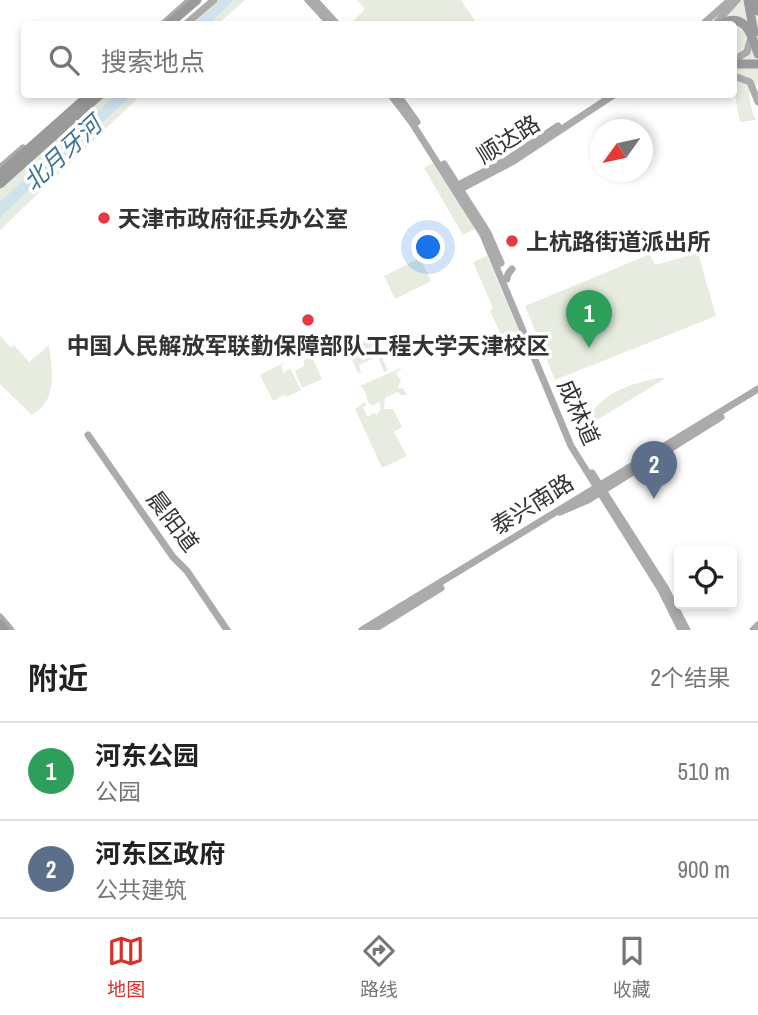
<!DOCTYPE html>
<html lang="zh">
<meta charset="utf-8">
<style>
:root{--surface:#fff;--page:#f2f2f2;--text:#222;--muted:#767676;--line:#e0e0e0;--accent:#d93025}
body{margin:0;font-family:"Archivo Narrow","Noto Sans SC",sans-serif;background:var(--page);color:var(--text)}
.controls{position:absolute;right:21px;bottom:21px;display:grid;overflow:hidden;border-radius:7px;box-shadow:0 4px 10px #0003}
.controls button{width:63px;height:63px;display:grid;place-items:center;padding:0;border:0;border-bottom:2px solid var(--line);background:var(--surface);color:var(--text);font:35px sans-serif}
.compass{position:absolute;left:590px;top:119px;width:63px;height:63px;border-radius:50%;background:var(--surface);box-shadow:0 4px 10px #0003;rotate:237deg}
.you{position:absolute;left:429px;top:248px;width:24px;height:24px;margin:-18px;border:5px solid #fff;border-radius:50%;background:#1a73e8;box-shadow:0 0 0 10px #1a73e833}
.badge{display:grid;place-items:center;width:46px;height:46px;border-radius:50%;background:var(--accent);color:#fff;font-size:23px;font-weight:700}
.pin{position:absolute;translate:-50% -58px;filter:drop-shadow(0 2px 4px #0008)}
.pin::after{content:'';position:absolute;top:37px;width:24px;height:21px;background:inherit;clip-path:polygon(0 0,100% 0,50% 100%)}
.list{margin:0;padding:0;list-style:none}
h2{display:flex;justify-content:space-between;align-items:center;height:91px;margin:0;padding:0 28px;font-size:30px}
h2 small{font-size:23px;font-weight:400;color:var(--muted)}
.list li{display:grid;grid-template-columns:46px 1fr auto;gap:21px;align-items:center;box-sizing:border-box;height:98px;padding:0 28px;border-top:2px solid var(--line)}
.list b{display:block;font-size:26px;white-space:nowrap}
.list p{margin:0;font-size:23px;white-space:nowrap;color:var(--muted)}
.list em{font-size:23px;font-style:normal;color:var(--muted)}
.icon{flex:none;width:38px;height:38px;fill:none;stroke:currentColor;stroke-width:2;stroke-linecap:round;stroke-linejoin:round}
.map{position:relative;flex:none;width:758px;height:630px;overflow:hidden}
.search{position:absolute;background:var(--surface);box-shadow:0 4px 10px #0003;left:21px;right:21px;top:21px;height:77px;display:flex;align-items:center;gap:18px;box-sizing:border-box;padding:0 24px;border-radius:7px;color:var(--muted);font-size:26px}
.sheet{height:287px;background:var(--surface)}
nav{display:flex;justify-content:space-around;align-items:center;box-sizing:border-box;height:98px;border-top:2px solid var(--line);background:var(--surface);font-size:19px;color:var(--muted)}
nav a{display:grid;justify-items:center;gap:4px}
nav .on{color:var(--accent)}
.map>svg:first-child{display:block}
.green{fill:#e6ecdf}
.water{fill:#cfe2ee}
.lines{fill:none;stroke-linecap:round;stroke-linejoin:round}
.major{stroke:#ababab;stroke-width:7}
.highway{stroke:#9a9a9a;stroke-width:9}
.poi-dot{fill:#e63946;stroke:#fff;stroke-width:2.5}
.labels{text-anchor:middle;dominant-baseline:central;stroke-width:7;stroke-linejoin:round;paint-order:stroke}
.street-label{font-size:23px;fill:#333;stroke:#fff}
.poi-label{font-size:23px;font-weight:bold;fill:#333;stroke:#fff;text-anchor:start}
.water-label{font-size:24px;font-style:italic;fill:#3f7597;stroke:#fff}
</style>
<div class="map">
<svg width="758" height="630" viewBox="0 0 758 630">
<rect width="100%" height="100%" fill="#fff"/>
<!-- green -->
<path class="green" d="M208 0H245L218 24H180Z
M357 0H461L477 24H350L365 9Z
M738 0H758V83L749 94 752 111 756 120 740 122 734 90V24H716Z
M100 95H141L0 230V181Z
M434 162 475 229 463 235 424 168Z
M698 253 716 316 555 380 525 306 650 254 655 265Z
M487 256 527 350 512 358 490 311 493 308 473 262Z
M420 258 431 281 395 299 384 276Z
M0 335 11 348 14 345 29 362 49 345C51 363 56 387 45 403 42 408 36 412 32 415L0 384Z
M372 338 388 370 384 372 378 356 359 365 361 372 358 373 347 349Z
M312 357 322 379 302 388 295 371 304 366V360Z
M285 362 281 366 284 373 290 368 301 390 287 397 284 395 273 401 260 375Z
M403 367 396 373 401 381 397 388H403L407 395H401L398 392 385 398 384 409H393L402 427 394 432 407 456 382 468 355 409 365 402 367 405 363 406 366 415 369 416 372 413 377 414 381 409 379 402 372 406 369 404 364 389 360 386Z
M657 378H666L592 423 593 411C609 390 632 384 657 378Z"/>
<!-- water -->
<path class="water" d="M220 0H234L208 24H194Z
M116 95H132L0 217V202Z"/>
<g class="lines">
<!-- major -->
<path class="major" d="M308 0 330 24
M315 0 337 24
M163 24 190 0
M186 24 214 0
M703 24 730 0
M715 24 737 0
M734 60 747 52 751 37
M734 76 750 82 758 102
M390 94 412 123 483 235 571 446 661 590 681 630
M397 94 417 122
M444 164 488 233 501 263
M0 168 23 148
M454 187 508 159 558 126
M457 191 512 162 615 94
M507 279 508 274 512 269
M88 435 173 557 187 571 227 630
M592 473 666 589 687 630
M560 512 588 500 721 417
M0 617 11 630
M362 630 758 389
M373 630 441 588
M753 630 758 625"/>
<!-- highway -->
<path class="highway" d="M748 0 754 33
M756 0 758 11
M169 24 197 0
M721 24C745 11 752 35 758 54
M734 64H758
M0 174 90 94
M0 184 101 94
M0 624 5 630"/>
</g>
<!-- markers -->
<g class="poi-dot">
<circle cx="104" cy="218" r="7"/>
<circle cx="512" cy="241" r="7"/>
<circle cx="308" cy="320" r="7"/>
</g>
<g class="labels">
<!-- street labels -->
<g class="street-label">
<text transform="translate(508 139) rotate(-32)">顺达路</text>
<text transform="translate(579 412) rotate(66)">成林道</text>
<text transform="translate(532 504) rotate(-32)">泰兴南路</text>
<text transform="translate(173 521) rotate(53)">晨阳道</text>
</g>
<!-- poi labels -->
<g class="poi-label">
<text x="118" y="218">天津市政府征兵办公室</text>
<text x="526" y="241">上杭路街道派出所</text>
<text x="308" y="345" text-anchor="middle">中国人民解放军联勤保障部队工程大学天津校区</text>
</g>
<!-- water labels -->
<g class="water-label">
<text transform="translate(62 153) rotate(-43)">北月牙河</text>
</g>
</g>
</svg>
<div class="controls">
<button><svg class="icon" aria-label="locate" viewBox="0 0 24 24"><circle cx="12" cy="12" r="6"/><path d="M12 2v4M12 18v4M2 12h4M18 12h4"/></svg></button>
</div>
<svg class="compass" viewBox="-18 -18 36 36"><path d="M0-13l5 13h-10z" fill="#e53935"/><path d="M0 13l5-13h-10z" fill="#767676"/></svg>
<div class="you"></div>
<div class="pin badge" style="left:589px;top:348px;background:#2e9e5b">1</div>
<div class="pin badge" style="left:654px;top:499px;background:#5c6f8a">2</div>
<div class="search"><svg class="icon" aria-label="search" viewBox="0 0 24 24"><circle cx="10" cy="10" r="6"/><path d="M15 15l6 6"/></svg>搜索地点</div>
</div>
<section class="sheet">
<h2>附近<small>2个结果</small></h2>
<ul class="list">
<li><span class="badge" style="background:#2e9e5b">1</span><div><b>河东公园</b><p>公园</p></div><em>510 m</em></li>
<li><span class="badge" style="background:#5c6f8a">2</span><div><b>河东区政府</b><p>公共建筑</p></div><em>900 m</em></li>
</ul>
</section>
<nav>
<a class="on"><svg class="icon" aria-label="map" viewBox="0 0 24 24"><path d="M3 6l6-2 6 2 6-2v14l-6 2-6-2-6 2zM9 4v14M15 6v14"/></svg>地图</a>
<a><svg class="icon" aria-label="directions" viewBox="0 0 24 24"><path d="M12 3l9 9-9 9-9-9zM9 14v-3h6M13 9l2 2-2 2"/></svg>路线</a>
<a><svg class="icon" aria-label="saved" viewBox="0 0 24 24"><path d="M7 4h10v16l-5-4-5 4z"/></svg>收藏</a>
</nav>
